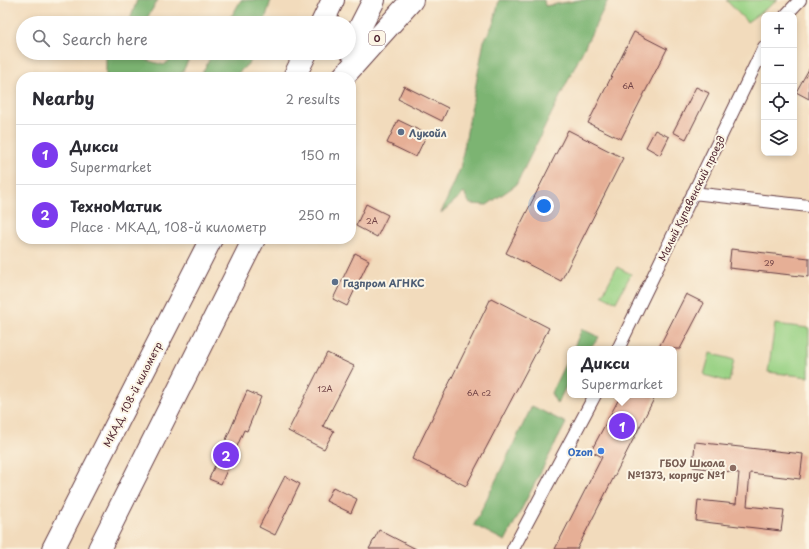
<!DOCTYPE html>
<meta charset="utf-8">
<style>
:root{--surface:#fff;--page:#f2f2f3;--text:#2b2b33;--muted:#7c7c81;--line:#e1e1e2;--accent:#7c3aed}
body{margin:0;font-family:"Playpen Sans",sans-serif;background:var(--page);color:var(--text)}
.controls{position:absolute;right:12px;top:12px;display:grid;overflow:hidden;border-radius:8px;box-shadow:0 2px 6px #0003}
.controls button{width:36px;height:36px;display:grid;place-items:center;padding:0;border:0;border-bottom:1px solid var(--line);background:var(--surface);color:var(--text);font:20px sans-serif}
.you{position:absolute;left:544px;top:206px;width:14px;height:14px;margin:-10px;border:3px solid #fff;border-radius:50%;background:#1a73e8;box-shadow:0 0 0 6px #1a73e833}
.badge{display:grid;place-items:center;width:26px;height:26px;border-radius:50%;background:var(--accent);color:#fff;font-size:13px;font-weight:700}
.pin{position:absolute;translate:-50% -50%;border:2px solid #fff;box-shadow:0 1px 4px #0006}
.popup{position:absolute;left:567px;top:346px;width:110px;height:52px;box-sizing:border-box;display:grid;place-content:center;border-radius:8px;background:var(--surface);filter:drop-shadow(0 1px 3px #0005);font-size:13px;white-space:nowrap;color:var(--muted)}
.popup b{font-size:15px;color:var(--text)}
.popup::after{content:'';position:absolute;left:50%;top:100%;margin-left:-8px;border:8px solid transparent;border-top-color:var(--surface)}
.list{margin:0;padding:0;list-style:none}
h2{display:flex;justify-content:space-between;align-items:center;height:52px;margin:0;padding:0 16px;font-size:17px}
h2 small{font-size:13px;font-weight:400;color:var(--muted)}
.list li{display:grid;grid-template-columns:26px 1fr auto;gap:12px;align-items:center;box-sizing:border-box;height:60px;padding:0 16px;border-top:1px solid var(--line)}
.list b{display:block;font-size:15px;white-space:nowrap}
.list p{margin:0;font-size:13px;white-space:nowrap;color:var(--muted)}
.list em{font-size:13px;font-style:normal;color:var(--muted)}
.icon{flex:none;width:22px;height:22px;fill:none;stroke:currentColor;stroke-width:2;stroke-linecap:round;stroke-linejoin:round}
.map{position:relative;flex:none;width:809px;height:549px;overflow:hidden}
.search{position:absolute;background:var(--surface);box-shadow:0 2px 6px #0003;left:16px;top:16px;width:340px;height:44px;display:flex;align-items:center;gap:10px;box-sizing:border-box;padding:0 14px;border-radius:22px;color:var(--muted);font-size:15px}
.panel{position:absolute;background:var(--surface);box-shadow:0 2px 6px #0003;left:16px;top:72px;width:340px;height:172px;border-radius:16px}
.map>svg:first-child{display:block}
.green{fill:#9ad285;stroke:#727858}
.forest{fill:#7bb472;stroke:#626a4e}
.building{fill:#e6af96}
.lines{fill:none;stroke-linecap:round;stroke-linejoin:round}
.street-casing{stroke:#633b41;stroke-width:14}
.highway-casing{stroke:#633b41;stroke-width:24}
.street{stroke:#fff;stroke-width:12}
.highway{stroke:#fff;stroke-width:22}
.service-dot{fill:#5c6f8a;stroke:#fcf5e5;stroke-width:1.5}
.shop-dot{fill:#3f7fe0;stroke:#fcf5e5;stroke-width:1.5}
.education-dot{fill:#8d6e63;stroke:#fcf5e5;stroke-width:1.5}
.labels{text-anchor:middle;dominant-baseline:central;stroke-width:4;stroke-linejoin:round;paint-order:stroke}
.number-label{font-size:8px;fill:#714346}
.shield{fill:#fcf5e5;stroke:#7f5f63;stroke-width:1}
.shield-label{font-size:9px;font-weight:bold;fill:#4a1f2b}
.service-label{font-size:10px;font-weight:bold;fill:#4e5e75;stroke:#fcf5e5;text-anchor:start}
.street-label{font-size:10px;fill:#4a1f2b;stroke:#fcf5e5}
.shop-label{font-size:10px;font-weight:bold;fill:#366cbe;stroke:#fcf5e5;text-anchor:end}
.education-label{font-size:10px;font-weight:bold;fill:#785e54;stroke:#fcf5e5;text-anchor:end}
</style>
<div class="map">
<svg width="809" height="549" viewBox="0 0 809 549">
<rect width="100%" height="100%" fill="#fcf5e5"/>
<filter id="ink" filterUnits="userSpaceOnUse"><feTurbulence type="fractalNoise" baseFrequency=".025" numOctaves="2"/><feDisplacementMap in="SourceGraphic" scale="8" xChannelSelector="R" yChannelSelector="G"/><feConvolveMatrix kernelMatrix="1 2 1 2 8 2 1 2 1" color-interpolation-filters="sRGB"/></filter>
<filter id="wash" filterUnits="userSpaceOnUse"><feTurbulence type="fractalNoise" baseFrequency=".012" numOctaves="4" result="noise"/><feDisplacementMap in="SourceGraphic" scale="16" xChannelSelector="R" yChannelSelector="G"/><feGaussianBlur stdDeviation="0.9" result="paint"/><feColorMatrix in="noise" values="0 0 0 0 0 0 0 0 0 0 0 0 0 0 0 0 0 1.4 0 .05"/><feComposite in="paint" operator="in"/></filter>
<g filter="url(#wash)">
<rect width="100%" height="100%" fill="#f2dbbc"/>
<!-- green -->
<path class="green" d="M726 0H778L747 22Z
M617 267 631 274 616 302 602 295Z
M775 324 809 328V377L768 372Z
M710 353 734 360 729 382 704 375Z"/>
<!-- forest -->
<path class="forest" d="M137 0H158L144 23H129Z
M241 0H271L264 23H223L233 14Z
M499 0H544L545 6 579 0H608L516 185 487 205 470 204 464 193 441 213 460 169 484 41 494 22Z
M106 53H140L146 60 164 65 178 53H185L188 61 180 77H106Z
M210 53H255L253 59 234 77H200L209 60Z
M582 329 599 337C592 349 586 349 573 349Z
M570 354V379L557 404 551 393Z
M532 406 566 423 505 541 474 525Z"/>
<g id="blocks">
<!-- building -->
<path class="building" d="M634 32 667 49 621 139 588 123Z
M809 69V99L796 92Z
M404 86 448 108 442 121 398 99Z
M696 87 709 93 686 139 673 132Z
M398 120 427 134 416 157 387 143Z
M568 130 623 158 561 281 506 253Z
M655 130 669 137 660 155 646 147Z
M366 204 388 215 377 237 356 226Z
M731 249 809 258V277L729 268Z
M355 253 369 260 347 306 333 299Z
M686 294 704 303 680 349H658Z
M491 298 549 328 466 486 412 459Z
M327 353 354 366 323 426 334 431 324 449 288 431Z
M247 391 261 397 247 431 244 430 221 484 209 479Z
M621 395H656L577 549H555L602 457 591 451Z
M695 442 803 454 800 479 750 473 747 506 784 510 781 531 696 521 698 500 736 504 739 473 693 467Z
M285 476 300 484 275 535 259 527Z
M333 487 357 499 351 513 326 501Z
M379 530 416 549H369Z"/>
</g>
</g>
<g filter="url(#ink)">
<use href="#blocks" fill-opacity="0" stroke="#633b41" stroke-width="1"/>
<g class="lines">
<defs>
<path id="street" d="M786 15 800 0
M693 193 809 206
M618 349 764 47
M513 549 595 395"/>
<path id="highway" d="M322 23 333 0
M349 49 374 0
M294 77 306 53
M343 77 412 0
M53 549 211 239
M99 549 254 239"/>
</defs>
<!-- street casing -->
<use href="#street" class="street-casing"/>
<!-- highway casing -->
<use href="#highway" class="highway-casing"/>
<!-- street -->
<use href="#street" class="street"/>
<!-- highway -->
<use href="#highway" class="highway"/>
</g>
</g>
<!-- markers -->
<g class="service-dot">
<circle cx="401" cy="132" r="4"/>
<circle cx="335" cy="282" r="4"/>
</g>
<circle class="shop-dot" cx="601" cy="451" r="4"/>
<circle class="education-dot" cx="733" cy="468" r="4"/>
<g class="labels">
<!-- number labels -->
<g class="number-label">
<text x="628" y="86">6А</text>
<text x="372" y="221">2А</text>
<text x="769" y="263">29</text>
<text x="325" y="389">12А</text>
<text x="479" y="393">6A c2</text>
</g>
<!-- shield labels -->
<rect class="shield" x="369" y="31" width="16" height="14" rx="3"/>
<g class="shield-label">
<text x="377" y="38">0</text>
</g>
<!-- service labels -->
<g class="service-label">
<text x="409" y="132">Лукойл</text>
<text x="343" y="282">Газпром АГНКС</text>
</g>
<!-- street labels -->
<g class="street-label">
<text transform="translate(691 198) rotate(-64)">Малый Купавенский проезд</text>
<text transform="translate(132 394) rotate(-63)">МКАД, 108-й километр</text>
</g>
<!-- shop labels -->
<g class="shop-label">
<text x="593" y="451">Ozon</text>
</g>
<!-- education labels -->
<g class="education-label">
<text x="725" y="462">ГБОУ Школа<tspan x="725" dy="12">№1373, корпус №1</tspan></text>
</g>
</g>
</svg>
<div class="controls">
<button>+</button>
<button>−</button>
<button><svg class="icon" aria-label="locate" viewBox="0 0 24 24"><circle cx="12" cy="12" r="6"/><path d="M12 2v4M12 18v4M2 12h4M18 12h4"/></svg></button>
<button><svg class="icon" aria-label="layers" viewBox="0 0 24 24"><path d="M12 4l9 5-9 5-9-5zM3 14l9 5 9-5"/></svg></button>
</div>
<div class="you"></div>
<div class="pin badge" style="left:622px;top:426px">1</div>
<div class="popup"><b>Дикси</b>Supermarket</div>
<div class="pin badge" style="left:226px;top:455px">2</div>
<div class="search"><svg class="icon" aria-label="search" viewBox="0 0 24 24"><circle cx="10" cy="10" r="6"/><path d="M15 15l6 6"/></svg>Search here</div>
<section class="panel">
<h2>Nearby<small>2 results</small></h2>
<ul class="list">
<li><span class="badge">1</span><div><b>Дикси</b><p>Supermarket</p></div><em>150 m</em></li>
<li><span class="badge">2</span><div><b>ТехноМатик</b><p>Place · МКАД, 108-й километр</p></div><em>250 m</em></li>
</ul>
</section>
</div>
